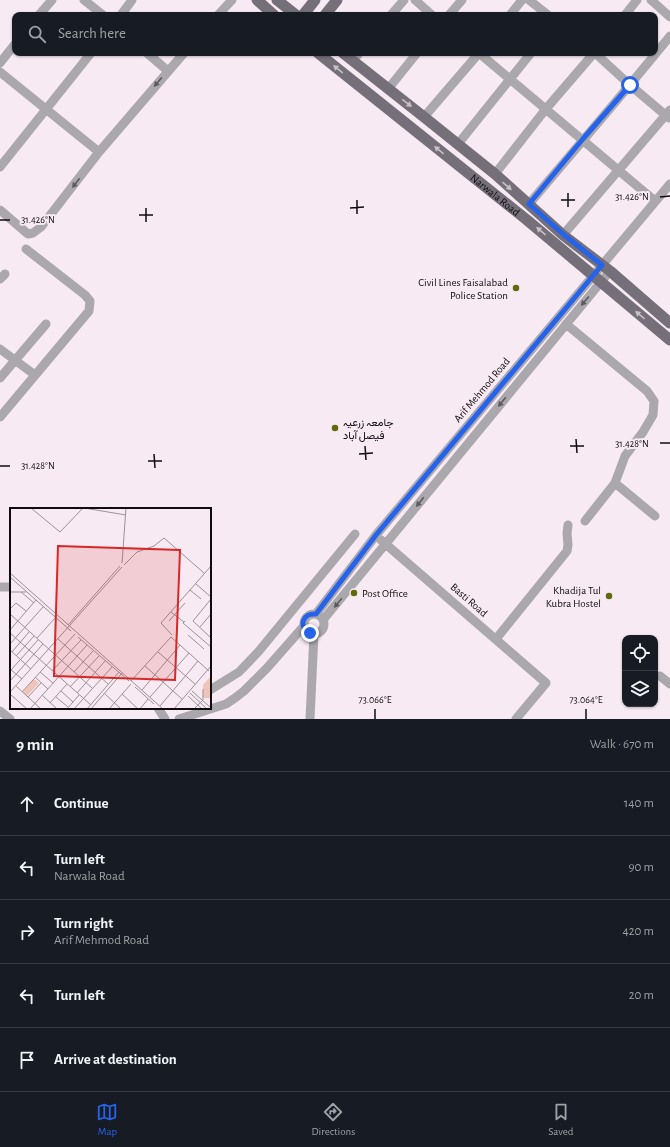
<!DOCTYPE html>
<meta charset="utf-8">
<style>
:root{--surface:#171b24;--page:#20242c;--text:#f1f3f6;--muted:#9ea1a6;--line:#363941;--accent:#2563eb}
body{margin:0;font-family:"Alegreya Sans",Vazirmatn,sans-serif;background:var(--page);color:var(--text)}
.controls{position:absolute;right:12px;bottom:12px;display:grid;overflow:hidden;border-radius:8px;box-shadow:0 1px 3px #0004}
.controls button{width:36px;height:36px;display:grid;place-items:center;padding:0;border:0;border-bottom:1px solid var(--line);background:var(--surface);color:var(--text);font:20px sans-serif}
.stop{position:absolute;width:12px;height:12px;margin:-9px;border:3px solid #2563eb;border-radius:50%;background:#fff}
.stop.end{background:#2563eb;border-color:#fff;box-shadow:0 1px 4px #0008}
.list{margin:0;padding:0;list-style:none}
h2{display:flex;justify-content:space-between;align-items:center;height:52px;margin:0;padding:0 16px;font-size:17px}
h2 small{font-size:13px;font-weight:400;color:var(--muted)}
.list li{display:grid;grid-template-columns:26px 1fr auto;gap:12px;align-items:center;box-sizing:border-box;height:64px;padding:0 16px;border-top:1px solid var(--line)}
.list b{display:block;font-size:15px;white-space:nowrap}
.list p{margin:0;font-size:13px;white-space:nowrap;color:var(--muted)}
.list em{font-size:13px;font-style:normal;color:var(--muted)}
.icon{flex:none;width:22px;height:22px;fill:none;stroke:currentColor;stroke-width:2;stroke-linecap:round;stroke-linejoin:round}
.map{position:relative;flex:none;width:670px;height:719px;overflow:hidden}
.search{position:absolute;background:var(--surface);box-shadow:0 1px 3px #0004;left:12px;right:12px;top:12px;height:44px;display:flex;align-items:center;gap:10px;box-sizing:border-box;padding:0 14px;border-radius:8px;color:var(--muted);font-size:15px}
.sheet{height:372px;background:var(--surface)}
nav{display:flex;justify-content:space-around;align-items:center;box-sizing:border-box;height:56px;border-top:1px solid var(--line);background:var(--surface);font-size:11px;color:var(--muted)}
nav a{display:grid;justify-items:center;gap:2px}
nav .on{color:var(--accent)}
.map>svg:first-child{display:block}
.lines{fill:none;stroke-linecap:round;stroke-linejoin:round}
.minor{stroke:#aba8ad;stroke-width:9}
.major{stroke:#746f78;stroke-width:11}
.oneway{fill:#c9bfc7}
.oneway2{fill:#5e5a5e}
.route{stroke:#2563eb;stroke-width:5}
.ticks{fill:none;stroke:#100b0e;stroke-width:1.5}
.poi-dot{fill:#60690c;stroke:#f7eaf2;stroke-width:1.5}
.labels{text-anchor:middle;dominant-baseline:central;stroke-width:4;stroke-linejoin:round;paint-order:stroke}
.street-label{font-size:11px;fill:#100b0e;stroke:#f7eaf2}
.poi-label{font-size:11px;fill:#100b0e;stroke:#f7eaf2;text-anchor:end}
.inset-road{fill:none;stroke:#9b9197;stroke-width:1}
.view{fill:#d62828;fill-opacity:0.15;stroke:#d62828;stroke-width:2}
.inset-edge{fill:none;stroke:#100b0e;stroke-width:2}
.ticks-label{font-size:10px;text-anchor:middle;fill:#100b0e;stroke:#f7eaf2;stroke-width:4;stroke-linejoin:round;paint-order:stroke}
</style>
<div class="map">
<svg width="670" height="719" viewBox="0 0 670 719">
<rect width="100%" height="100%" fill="#f7eaf2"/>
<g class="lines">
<!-- minor -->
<path class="minor" d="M84 0 103 15
M415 0 432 15
M529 0 548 15
M651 0 670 17
M39 15 52 0
M121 15 132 0
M218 15 232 0
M391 15 404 0
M449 15 462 0
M510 15 522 0
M625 15 637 0
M147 53 168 71
M479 53 655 201
M595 53 630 85 669 118
M353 61 359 53
M0 63 15 44
M0 72 99 152
M388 89 417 53
M424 117 479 53
M458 144 531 53
M0 167 91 53
M495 174 545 110 594 53
M529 204C576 148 624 93 670 36
M0 210 28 234 33 233 41 227 99 152 184 53
M563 235 670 110
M0 279 5 274
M566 324 647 391 654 401 653 415 643 432 625 456 615 483 585 521
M0 349 35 375
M0 378 46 324
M0 417 89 311 90 301 85 295 26 249
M615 483 655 516
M381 540 546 683 516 719
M0 587H11
M304 624a10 10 0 1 1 20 0a10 10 0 1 1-20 0Z
M316 614 376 535 670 184
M323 620 610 271
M496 639 567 551 568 545 567 533 568 525
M660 676 670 684
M210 690 239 672 259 651 355 534
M158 708 165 719
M0 711 10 719
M179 719 226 704 235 698 244 691 267 668 304 626
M310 719 314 634"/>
<!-- major -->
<g class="major">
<path d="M257 0 274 15"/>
<path d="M277 0 296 15"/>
<path d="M303 15 315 0"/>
<path d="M325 15 337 0"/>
<path id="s1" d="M318 53 527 220 670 340"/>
<path d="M343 53 424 117 495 174 563 235 610 271 670 323"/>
</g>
</g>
<!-- one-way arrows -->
<defs><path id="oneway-solid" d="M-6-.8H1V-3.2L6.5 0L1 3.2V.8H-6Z"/></defs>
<g class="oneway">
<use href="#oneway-solid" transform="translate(338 69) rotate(-141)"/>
<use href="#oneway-solid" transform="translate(407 103) rotate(38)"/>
<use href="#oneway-solid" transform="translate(439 150) rotate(-141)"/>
<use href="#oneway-solid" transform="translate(507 186) rotate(41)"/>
<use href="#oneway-solid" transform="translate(541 231) rotate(-140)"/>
<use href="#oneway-solid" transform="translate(640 315) rotate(-140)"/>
</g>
<g class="oneway2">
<use href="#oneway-solid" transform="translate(158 82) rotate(130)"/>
<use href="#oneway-solid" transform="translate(76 183) rotate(128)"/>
<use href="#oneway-solid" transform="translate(585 301) rotate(130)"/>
<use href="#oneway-solid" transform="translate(502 402) rotate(129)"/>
<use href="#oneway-solid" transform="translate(420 502) rotate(129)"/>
<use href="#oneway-solid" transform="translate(338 603) rotate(129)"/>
</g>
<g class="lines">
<!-- route -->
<path class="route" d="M310 633C298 627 302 613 316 614L376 535 602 265 563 234 529 204 582 140 630 85"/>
</g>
<!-- ticks -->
<path class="ticks" d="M568 193V207M660 197 670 196M357 200V214M561 200H575M146 208V222M350 208 364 207M139 215H153M0 220H10M576 439 577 453M660 443H670M365 446 366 460M570 446H584M154 454 155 468M359 454 373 453M148 461H162M0 466H10M375 709V719M586 709V719"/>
<!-- markers -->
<g class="poi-dot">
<circle cx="516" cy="288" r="4"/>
<circle cx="335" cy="428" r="4"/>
<circle cx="354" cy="593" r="4"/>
<circle cx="609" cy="596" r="4"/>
</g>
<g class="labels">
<!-- street labels -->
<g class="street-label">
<text stroke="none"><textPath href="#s1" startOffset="227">Narwala Road</textPath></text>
<text transform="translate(482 390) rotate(-50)">Arif Mehmod Road</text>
<text transform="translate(469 600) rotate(41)">Basti Road</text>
</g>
<!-- poi labels -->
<g class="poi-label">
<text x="508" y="282">Civil Lines Faisalabad<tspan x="508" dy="13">Police Station</tspan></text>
<text x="343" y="422" text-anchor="start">جامعہ زرعیہ<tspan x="343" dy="13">فیصل آباد</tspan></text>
<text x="601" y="590">Khadija Tul<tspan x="601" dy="13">Kubra Hostel</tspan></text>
<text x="362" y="593" text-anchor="start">Post Office</text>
</g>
</g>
<!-- overview -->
<g transform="translate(10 508)">
<rect width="201" height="201" fill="#f7eaf2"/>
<path d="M201 168V190H193V177ZM24 171 29 175 17 188 13 184Z" fill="#efc3b8"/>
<path class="inset-road" d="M21 0 50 24 73 0M74 0 116 7M112 55 116 0M114 57 127 44 144 38 154 30 194 65M0 65 153 201M0 69 61 123M186 76 201 89M180 82 191 91M0 84H16M11 84 24 95M201 91 183 113 201 130M0 101 6 95 16 103M161 104 174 114M0 106 82 180M159 113 175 95M175 113 173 115 201 139M58 117 110 58M190 119 201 106M0 122 26 92M0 125 81 197M162 127 151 115 201 58M178 127 194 141M68 129 119 173M27 130 46 109M48 131 98 176M0 136 33 99M0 142 21 161M2 144 19 124M148 144 185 176M6 148 24 128M135 158 172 191M0 161 12 171M1 162 28 132M42 163 71 132M30 164 43 175M64 164 83 143M25 169 38 181M0 173 33 136M121 173 161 129 199 163M6 178 31 201M60 179 89 148M125 179 144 196M132 182 170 137M51 183 63 194M182 183 201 200M0 184 112 59M12 184 65 126M67 185 95 153M94 185 111 201M180 185 197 201M0 186 17 201M112 186 128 201M32 187 47 201M178 188 192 201M18 189 31 175M46 189 58 199M140 189 179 145M40 195 57 176M150 198 188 153M20 201 77 137M57 201 69 187M64 201 102 159M77 201 109 164M81 201 112 165M99 201 121 176M130 201 138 191M164 201 201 158M184 201 193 192V181"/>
<path class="view" d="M48 38 170 42 165 172 44 168Z"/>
<rect width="201" height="201" class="inset-edge"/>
</g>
<g class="ticks-label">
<text x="632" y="200">31.426°N</text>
<text x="38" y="223">31.426°N</text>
<text x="632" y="447">31.428°N</text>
<text x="38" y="469">31.428°N</text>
<text x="375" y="703">73.066°E</text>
<text x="586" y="703">73.064°E</text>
</g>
</svg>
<div class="controls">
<button><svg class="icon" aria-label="locate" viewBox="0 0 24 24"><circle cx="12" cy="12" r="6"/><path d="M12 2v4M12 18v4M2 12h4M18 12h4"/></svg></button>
<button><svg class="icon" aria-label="layers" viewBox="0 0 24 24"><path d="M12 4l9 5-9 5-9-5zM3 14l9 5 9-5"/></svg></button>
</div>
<div class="stop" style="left:630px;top:85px"></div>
<div class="stop end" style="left:310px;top:633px"></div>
<div class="search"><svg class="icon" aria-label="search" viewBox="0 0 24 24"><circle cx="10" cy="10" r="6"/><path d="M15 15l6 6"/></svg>Search here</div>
</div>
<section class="sheet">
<h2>9 min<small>Walk · 670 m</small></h2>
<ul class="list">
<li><svg class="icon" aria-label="ahead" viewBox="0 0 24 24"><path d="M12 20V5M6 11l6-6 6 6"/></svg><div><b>Continue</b></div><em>140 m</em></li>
<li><svg class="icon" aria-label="left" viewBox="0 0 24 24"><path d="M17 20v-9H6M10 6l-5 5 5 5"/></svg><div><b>Turn left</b><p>Narwala Road</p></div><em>90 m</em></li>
<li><svg class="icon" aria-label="right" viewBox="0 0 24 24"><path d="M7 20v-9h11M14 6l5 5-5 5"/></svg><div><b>Turn right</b><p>Arif Mehmod Road</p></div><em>420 m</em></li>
<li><svg class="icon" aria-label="left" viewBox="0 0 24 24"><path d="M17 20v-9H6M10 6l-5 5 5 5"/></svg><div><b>Turn left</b></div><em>20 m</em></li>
<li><svg class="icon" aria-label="arrive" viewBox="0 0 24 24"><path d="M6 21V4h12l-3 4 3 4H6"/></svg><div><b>Arrive at destination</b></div></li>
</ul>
</section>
<nav>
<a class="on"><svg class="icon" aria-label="map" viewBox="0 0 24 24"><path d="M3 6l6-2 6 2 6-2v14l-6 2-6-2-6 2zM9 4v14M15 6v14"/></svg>Map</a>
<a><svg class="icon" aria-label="directions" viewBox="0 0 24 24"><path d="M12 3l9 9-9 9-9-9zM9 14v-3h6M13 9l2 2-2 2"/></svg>Directions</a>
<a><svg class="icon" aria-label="saved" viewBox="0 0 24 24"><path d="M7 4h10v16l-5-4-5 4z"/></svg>Saved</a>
</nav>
